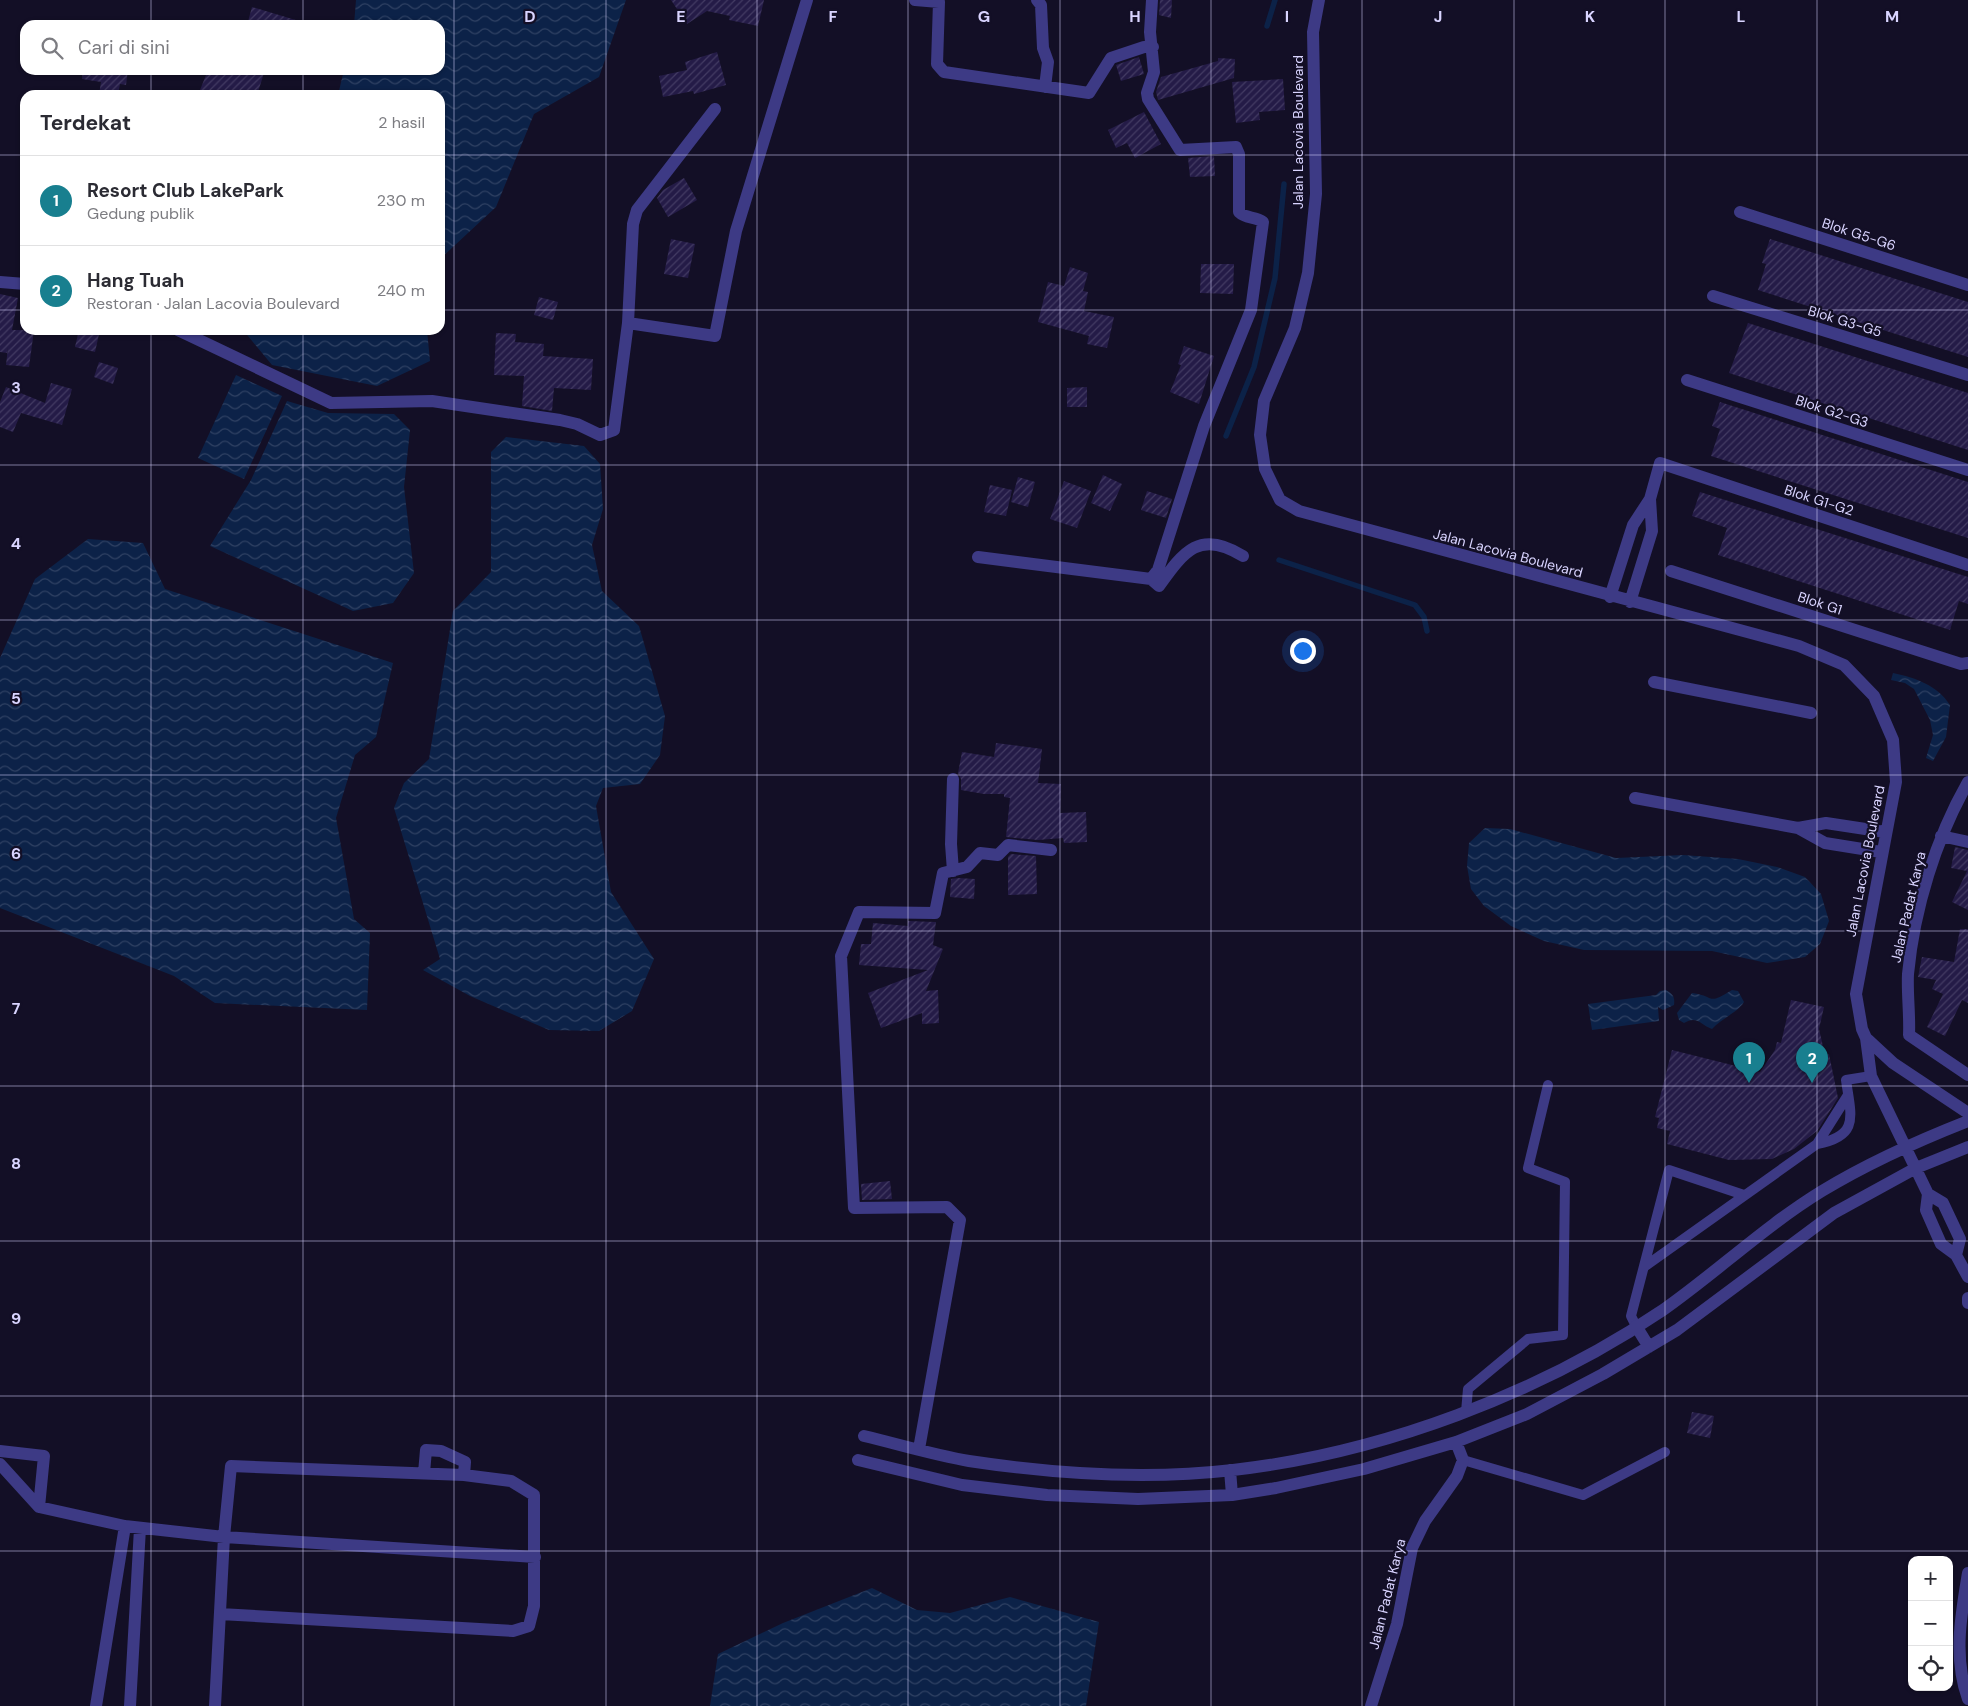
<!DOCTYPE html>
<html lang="id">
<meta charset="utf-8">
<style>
:root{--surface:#fff;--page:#f7f7f7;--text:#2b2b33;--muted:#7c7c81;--line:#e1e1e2;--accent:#187f8f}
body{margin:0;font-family:"DM Sans",sans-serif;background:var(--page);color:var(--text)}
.controls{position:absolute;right:15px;bottom:15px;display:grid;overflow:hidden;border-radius:10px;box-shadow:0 1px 4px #0004}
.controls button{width:45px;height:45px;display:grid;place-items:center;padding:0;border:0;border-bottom:1px solid var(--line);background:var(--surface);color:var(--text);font:25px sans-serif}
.you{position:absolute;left:1302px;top:650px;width:18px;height:18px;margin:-12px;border:4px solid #fff;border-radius:50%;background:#1a73e8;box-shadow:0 0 0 8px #1a73e833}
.badge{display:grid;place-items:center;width:32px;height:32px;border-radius:50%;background:var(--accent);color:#fff;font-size:16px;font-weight:700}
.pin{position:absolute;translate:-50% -41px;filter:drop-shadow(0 1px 2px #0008)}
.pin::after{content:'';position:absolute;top:26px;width:18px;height:15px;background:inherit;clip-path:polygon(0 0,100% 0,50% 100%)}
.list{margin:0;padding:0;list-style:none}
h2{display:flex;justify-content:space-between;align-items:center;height:65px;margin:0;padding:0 20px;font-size:21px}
h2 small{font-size:16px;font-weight:400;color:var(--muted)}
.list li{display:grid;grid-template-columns:32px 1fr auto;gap:15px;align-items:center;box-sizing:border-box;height:90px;padding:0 20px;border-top:1px solid var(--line)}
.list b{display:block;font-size:19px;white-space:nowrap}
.list p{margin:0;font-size:16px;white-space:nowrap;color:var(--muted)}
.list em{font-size:16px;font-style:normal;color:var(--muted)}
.icon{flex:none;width:28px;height:28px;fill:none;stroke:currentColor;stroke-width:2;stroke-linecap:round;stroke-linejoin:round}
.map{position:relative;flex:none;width:1968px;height:1706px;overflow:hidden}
.search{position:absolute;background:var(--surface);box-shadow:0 1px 4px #0004;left:20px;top:20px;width:425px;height:55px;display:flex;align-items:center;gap:12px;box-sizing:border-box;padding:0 18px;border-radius:15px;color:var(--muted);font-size:19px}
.panel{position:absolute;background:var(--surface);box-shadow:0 1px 4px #0004;left:20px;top:90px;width:425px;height:245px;border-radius:15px}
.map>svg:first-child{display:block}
.water{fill:url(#water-waves)}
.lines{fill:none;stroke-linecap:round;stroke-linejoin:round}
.stream{stroke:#0c2248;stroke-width:5.5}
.building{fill:url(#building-hatch)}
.lane{stroke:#3d3a85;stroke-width:10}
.street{stroke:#3d3a85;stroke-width:12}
.grid{fill:none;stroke:#d9d4ff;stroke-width:1;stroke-opacity:0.55}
.labels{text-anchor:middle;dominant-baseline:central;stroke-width:4.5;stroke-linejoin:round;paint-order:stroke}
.street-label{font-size:14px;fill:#d9d4ff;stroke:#130f26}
.grid-label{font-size:16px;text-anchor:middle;font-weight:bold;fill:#d9d4ff;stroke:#130f26;stroke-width:4.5;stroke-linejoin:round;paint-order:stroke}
</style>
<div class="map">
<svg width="1968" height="1706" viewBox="0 0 1968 1706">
<defs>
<pattern id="water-waves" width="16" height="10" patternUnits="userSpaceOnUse" patternTransform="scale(1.25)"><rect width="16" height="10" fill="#0c2248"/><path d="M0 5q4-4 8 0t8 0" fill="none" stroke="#2f4163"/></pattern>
<pattern id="building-hatch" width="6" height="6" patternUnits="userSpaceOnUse" patternTransform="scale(1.25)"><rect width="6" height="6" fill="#241b47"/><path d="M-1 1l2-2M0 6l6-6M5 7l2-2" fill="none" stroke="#433b63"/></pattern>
</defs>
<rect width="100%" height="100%" fill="#130f26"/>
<!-- water -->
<path class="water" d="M356 0H626L599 77 534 114 496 207 440 259V95H338L344 70H440V25H354Z
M243 330H427L430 361 377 386 272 365Z
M236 375 282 396 244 479 198 458Z
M287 401 328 413 394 414 410 430 404 487 414 573 393 603 353 611 210 546 251 480Z
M506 437 584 446 600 464 603 509 592 545 602 591 639 626 665 716 660 755 640 784 603 788 596 806 611 892 654 959 632 1011 599 1031 549 1030 470 996 423 970 440 959 394 808 404 783 429 759 453 611 491 572V452Z
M88 539 143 543 165 589 393 663 376 737 355 755 336 818 354 919 370 933 367 1010 215 1003 174 976 0 908V658L35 579Z
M1893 673C1916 678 1937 685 1950 705L1946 737 1933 761 1926 758 1933 735 1930 720 1914 689 1905 683 1891 680Z
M1485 828 1510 829 1616 858 1683 855 1738 859 1777 867 1805 877 1821 894 1829 921 1820 944 1805 957 1767 963 1712 951 1584 950 1544 941 1511 926 1484 906 1471 889 1467 866 1469 843Z
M1666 990C1673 994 1675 997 1674 1005L1663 1010 1658 1007 1659 1021 1592 1030 1588 1004 1656 995 1660 991Z
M1732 990 1738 991 1744 1002C1737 1013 1722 1018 1712 1029 1701 1025 1697 1015 1684 1023L1679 1020 1677 1013 1692 993C1716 996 1706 1006 1732 990Z
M872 1588 917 1610 950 1613 1010 1597 1099 1622 1086 1706H710L718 1654 783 1623Z"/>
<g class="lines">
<!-- stream -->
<path class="stream" d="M1267 26 1275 0
M1226 436 1254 367 1275 278 1284 184
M1279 560 1415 605 1424 617 1427 631"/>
</g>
<!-- building -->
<path class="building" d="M671 0H764L758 26 729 20 730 16 707 11 687 24Z
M1160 0H1172L1171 18 1159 15Z
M252 7 299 21V25H247Z
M717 52 726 85 694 94 693 91 663 97 659 76 687 70 685 62Z
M1139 57 1144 74 1121 81 1116 65Z
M1218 58 1235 59 1234 78 1158 100 1156 92 1161 77 1218 61Z
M83 70H128L126 85 120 84 118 95H99L101 82 82 79Z
M208 70H265L257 95H198Z
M1283 79 1285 110 1259 112 1260 120 1236 123 1232 82Z
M1144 112 1161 144 1135 158 1127 143 1116 148 1108 130Z
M1214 156 1215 176 1190 177 1188 158Z
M684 178 697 200 668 217 657 198 663 190Z
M671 239 695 244 688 278 664 274Z
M1770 239 1968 302V357L1758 290 1766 264 1762 263Z
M1201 264H1234L1233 294 1200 293Z
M1070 267 1088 273 1083 291 1088 292 1084 311 1114 317 1107 348 1087 344 1089 336 1038 322 1048 282 1064 286Z
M0 294 18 298 12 330H34L29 367 6 365 8 347 7 353 0 352Z
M539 297 558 302 553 320 534 315Z
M1748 323 1968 393V450L1729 373Z
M79 330H100L95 352 75 347Z
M496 333 516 334 515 342 544 344 543 356 593 359 591 390 554 388 552 411 522 406 524 376 494 375Z
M1184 346 1214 356 1199 404 1170 392 1181 365 1178 364Z
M99 362 118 368 113 384 94 377Z
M51 383 72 389 62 425 21 413 13 432 0 427V402L6 387 45 403Z
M1087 387V407H1067V388Z
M1720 402 1968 482V538L1711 456 1720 429 1712 426Z
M1103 475 1122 484 1110 511 1091 503Z
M1018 477 1035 482 1028 507 1011 502Z
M1064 481 1091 491 1077 528 1050 519Z
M990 485 1012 490 1006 516 984 512Z
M1147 491 1172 499 1166 518 1141 510Z
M1700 492 1968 577V604L1959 601 1950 630 1718 555 1727 528 1692 516Z
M996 743 1042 749 1038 783 1061 784 1060 813 1086 812 1087 842 1064 843 1063 838 1038 840 1006 837 1010 798 1004 797V794H984L961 790V779L958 773 962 752 994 757Z
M1955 847 1968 850V910L1952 902 1967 871 1951 868Z
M1011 854 1036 856 1037 894 1008 895V857Z
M958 878 975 879 974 899 950 897 951 879Z
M908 921 936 922 933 945 943 949 926 991 938 990 939 1023 922 1024V1013L881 1028 868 993 928 970 859 965 861 944H871L873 923 908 926Z
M1960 929H1968V1003L1962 1000 1945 1036 1927 1027 1943 994 1932 989 1936 980 1918 977 1922 957 1954 962Z
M1791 1000 1824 1007 1819 1029 1825 1055 1829 1054 1838 1098 1817 1131 1794 1149 1772 1159 1729 1160 1667 1144 1670 1131 1657 1128 1659 1118 1655 1117 1672 1050 1760 1072 1775 1050 1777 1042 1781 1043Z
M890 1181 892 1199 862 1200 861 1184Z
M1692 1412 1714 1416 1710 1438 1687 1433Z"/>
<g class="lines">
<!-- lane -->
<path class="lane" d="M1817 1144C1860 1136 1851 1116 1846 1080L1871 1076
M1644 1267 1817 1144 1848 1095
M1636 1326 1631 1316 1669 1170 1744 1195
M1466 1412 1468 1389 1528 1339 1563 1335 1565 1182 1528 1168 1548 1085
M1463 1460 1583 1495 1665 1452"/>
<!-- street -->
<path class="street" d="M915 0 939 2 937 64 944 72 1089 93 1111 58 1144 47H1153
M1037 0 1041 5 1043 48 1048 62 1045 87
M1319 0 1313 32 1316 194 1308 273 1295 328 1264 401 1260 435 1265 469 1280 500 1299 511 1799 646 1844 665 1874 696 1893 740 1896 782 1856 994 1862 1029 1866 1038
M1740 212 1968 285
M0 282 25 284
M1713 296 1968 375
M628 323 715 336 736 231 807 0
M178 330 331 403 432 401 560 420 577 424 600 435 614 430 628 323 633 224 637 210 715 109
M1687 380 1968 470
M1650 499 1660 463 1968 565
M978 557 1151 579 1158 570 1204 426 1251 310 1263 222C1255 216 1246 219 1239 212V154L1236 147 1180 150 1148 99 1147 93 1154 72 1150 32 1152 0
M1671 571 1961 664 1968 663
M1151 579 1159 586C1184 551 1200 529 1243 556
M1610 597 1633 525 1650 499 1652 531 1630 602
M1654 682 1811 713
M953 779 951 844 953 871
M1968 782C1936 838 1914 909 1908 974 1907 994 1910 1015 1909 1035L1968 1075
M1635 798 1798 828
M1941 836 1968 842
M1881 852 1825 843 1798 828 1826 823 1885 832
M1928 1194 1926 1210 1941 1244 1956 1255 1960 1239 1943 1203 1928 1194 1871 1076 1866 1038 1893 1063 1968 1113
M1956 1255 1968 1277
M1968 1298V1303
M1636 1326 1649 1347
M864 1436C898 1444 934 1455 969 1461 1055 1474 1146 1480 1233 1470 1382 1453 1539 1394 1663 1310 1717 1272 1765 1226 1822 1191 1868 1163 1917 1141 1968 1121
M919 1449 960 1220 947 1207 854 1208 841 956 859 912 935 913 943 873 967 867 980 853 998 855 1008 845 1051 850
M0 1451 44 1456 39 1507
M858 1460 962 1485 1047 1495 1138 1499 1232 1495 1276 1488 1364 1469 1456 1442 1527 1414 1603 1374 1677 1330 1834 1213 1916 1168 1968 1147
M0 1464 39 1507 125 1526 224 1537 535 1557
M1230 1470 1232 1495
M1968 1573C1961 1615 1953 1657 1968 1699
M220 1614 513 1631 529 1626 534 1606V1495L511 1481 464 1475
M96 1706 125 1526
M130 1706 140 1528
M215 1706 224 1537 231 1466 464 1475 465 1462 441 1451 426 1450 424 1473
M1371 1706 1397 1624 1412 1548 1425 1521 1457 1476 1463 1460 1456 1442"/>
</g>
<!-- grid -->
<path class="grid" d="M151 0V25M303 0V25M454 0V1706M606 0V1706M757 0V1706M908 0V1706M1060 0V1706M1211 0V1706M1362 0V1706M1514 0V1706M1665 0V1706M1817 0V1706M151 70V95M303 70V95M0 155H25M440 155H1968M0 310H25M440 310H1968M151 330V1706M303 330V1706M0 465H1968M0 620H1968M0 775H1968M0 931H1968M0 1086H1968M0 1241H1968M0 1396H1968M0 1551H1968"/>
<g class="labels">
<!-- street labels -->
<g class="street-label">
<text transform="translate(1298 132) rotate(-90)">Jalan Lacovia Boulevard</text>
<text transform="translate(1859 234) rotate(18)">Blok G5-G6</text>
<text transform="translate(1845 321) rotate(17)">Blok G3-G5</text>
<text transform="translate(1832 411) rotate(18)">Blok G2-G3</text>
<text transform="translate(1819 500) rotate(18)">Blok G1-G2</text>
<text transform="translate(1508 553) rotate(15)">Jalan Lacovia Boulevard</text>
<text transform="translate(1820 603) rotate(18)">Blok G1</text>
<text transform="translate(1865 861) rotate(-79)">Jalan Lacovia Boulevard</text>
<text transform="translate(1908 907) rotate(-77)">Jalan Padat Karya</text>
<text transform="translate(1387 1594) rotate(-76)">Jalan Padat Karya</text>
</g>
</g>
<g class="grid-label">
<text x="530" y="22">D</text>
<text x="681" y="22">E</text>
<text x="833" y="22">F</text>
<text x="984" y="22">G</text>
<text x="1135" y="22">H</text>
<text x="1287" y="22">I</text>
<text x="1438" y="22">J</text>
<text x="1590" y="22">K</text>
<text x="1741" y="22">L</text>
<text x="1892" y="22">M</text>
<text x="16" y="393">3</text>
<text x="16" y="549">4</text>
<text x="16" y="704">5</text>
<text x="16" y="859">6</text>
<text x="16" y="1014">7</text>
<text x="16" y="1169">8</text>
<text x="16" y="1324">9</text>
</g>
</svg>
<div class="controls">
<button>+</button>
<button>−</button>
<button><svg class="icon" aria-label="locate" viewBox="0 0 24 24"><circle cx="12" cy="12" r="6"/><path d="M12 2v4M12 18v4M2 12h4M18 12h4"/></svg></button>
</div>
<div class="you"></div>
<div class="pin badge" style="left:1749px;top:1083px">1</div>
<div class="pin badge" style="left:1812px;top:1083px">2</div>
<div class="search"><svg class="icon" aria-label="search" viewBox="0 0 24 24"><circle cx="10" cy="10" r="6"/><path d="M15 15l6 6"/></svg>Cari di sini</div>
<section class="panel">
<h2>Terdekat<small>2 hasil</small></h2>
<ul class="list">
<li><span class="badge">1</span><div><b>Resort Club LakePark</b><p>Gedung publik</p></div><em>230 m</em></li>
<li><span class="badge">2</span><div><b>Hang Tuah</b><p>Restoran · Jalan Lacovia Boulevard</p></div><em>240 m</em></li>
</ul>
</section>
</div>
